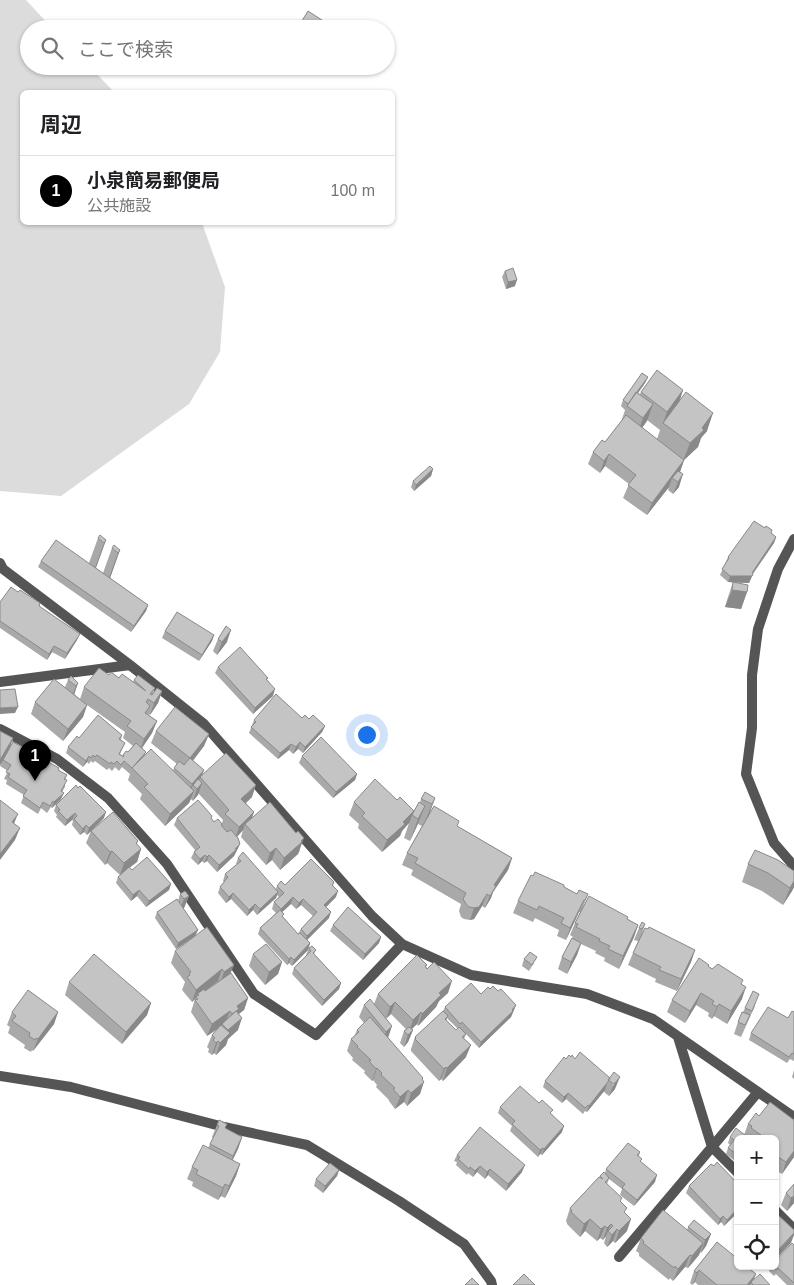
<!DOCTYPE html>
<html lang="ja">
<meta charset="utf-8">
<style>
:root{--surface:#fff;--page:#f2f2f2;--text:#202124;--muted:#757577;--line:#e0e0e0;--accent:#000}
body{margin:0;font-family:Helvetica,"Noto Sans JP",sans-serif;background:var(--page);color:var(--text)}
.controls{position:absolute;right:15px;bottom:15px;display:grid;overflow:hidden;border-radius:8px;box-shadow:0 1px 4px #0004}
.controls button{width:45px;height:45px;display:grid;place-items:center;padding:0;border:0;border-bottom:1px solid var(--line);background:var(--surface);color:var(--text);font:25px sans-serif}
.you{position:absolute;left:366px;top:734px;width:18px;height:18px;margin:-12px;border:4px solid #fff;border-radius:50%;background:#1a73e8;box-shadow:0 0 0 8px #1a73e833}
.badge{display:grid;place-items:center;width:32px;height:32px;border-radius:50%;background:var(--accent);color:#fff;font-size:16px;font-weight:700}
.pin{position:absolute;translate:-50% -41px;filter:drop-shadow(0 1px 2px #0008)}
.pin::after{content:'';position:absolute;top:26px;width:18px;height:15px;background:inherit;clip-path:polygon(0 0,100% 0,50% 100%)}
.list{margin:0;padding:0;list-style:none}
h2{display:flex;justify-content:space-between;align-items:center;height:65px;margin:0;padding:0 20px;font-size:21px}
h2 small{font-size:16px;font-weight:400;color:var(--muted)}
.list li{display:grid;grid-template-columns:32px 1fr auto;gap:15px;align-items:center;box-sizing:border-box;height:70px;padding:0 20px;border-top:1px solid var(--line)}
.list b{display:block;font-size:19px;white-space:nowrap}
.list p{margin:0;font-size:16px;white-space:nowrap;color:var(--muted)}
.list em{font-size:16px;font-style:normal;color:var(--muted)}
.icon{flex:none;width:28px;height:28px;fill:none;stroke:currentColor;stroke-width:2;stroke-linecap:round;stroke-linejoin:round}
.map{position:relative;flex:none;width:794px;height:1285px;overflow:hidden}
.search{position:absolute;background:var(--surface);box-shadow:0 1px 4px #0004;left:20px;top:20px;width:375px;height:55px;display:flex;align-items:center;gap:12px;box-sizing:border-box;padding:0 18px;border-radius:28px;color:var(--muted);font-size:19px}
.panel{position:absolute;background:var(--surface);box-shadow:0 1px 4px #0004;left:20px;top:90px;width:375px;height:135px;border-radius:8px}
.map>svg:first-child{display:block}
.green{fill:#dcdcdc}
.lines{fill:none;stroke-linecap:round;stroke-linejoin:round}
.street{stroke:#555;stroke-width:10}
.wall{fill:#a9a9a9;fill-rule:evenodd}
.shaded-wall{fill:#898989}
.building{fill:#c4c4c4;stroke:#898989}
</style>
<div class="map">
<svg width="794" height="1285" viewBox="0 0 794 1285">
<rect width="100%" height="100%" fill="#fff"/>
<!-- green -->
<path class="green" d="M0 0H26L53 29H29V66H89L114 92H22V222L202 223 225 287 220 352 189 404 61 496 0 491Z"/>
<g class="lines">
<!-- street -->
<path class="street" d="M794 539 778 569 758 629 752 675V728L746 774 774 843 794 866
M0 563 3 569 130 665
M0 682 130 665 204 724 372 916 402 944 471 975 587 994 653 1019 794 1117
M0 729 57 759 108 798 167 864 254 994 316 1035 402 944
M0 1076 71 1087 224 1127 307 1145 399 1201 464 1244 491 1281 492 1285
M738 1173 712 1147 758 1092
M775 1210 794 1229
M619 1257 712 1147 678 1037"/>
</g>
<!-- wall -->
<path class="wall" d="M505 271 515 286 506 289 502 277Z
M648 377 645 383 638 393 640 394 641 392 683 390 680 400 707 431 701 438 698 447 684 460 680 472 679 487 673 494 668 490 669 487 647 515 623 498 629 484 605 466 600 473 588 464 593 452 605 442 621 422 625 410 621 406 623 400ZM647 420 660 430 657 439 642 428Z
M433 469 431 476 414 491 411 487 413 481Z
M765 528 772 530 771 533 776 537 774 543 753 574 749 583 728 582 720 575 728 557Z
M98 538 106 540 96 568 103 573 112 548 120 550 110 578 148 605 146 611 131 632 38 567 41 561 89 563Z
M733 582 747 592 741 609 725 607 727 600Z
M18 592 40 603 39 606 77 640 65 659 52 652 47 660 0 628V602Z
M165 631 214 635 212 641 199 661 162 638Z
M218 639 227 642 217 655 213 651Z
M218 667 268 678 267 680 273 696 253 714 215 673Z
M109 675 133 682 134 680 155 688 153 693 162 691 158 703 150 715 147 714 157 721 152 733 142 748 146 755 173 770 177 764 151 743 156 731 209 734 204 746 193 761 202 775 252 797 246 803 254 812 251 819 300 850 298 854 280 870 272 860 266 865 241 837 243 830 237 837 240 844 234 856 217 872 207 861 204 863 202 861 198 865 191 858 195 850 174 825 177 818 212 819 214 822 222 823 223 820 198 793 193 801 191 799 189 803 165 826 140 799 142 794 128 780 130 774 122 767 119 771 115 767 112 771 109 768 107 770 95 761 93 763 91 761 89 764 87 762 83 767 66 753 68 747 79 738 122 735 121 740 125 743 120 754 123 756V755L128 752 133 746 123 738 125 732 87 705 83 717 63 741 31 714 35 702 65 687 68 680 78 683 74 694 80 699 84 687Z
M302 718 309 719 325 726 322 732 303 753 298 749 293 754 289 750 278 759 249 733 254 720Z
M0 731 13 738 10 748 58 770 67 775 65 780V787L62 792 61 799 52 808 51 807 47 813 41 808 38 814 21 803 24 795 6 784 7 780 4 779 8 771 0 766 1 763 0 765Z
M302 756 357 774 355 780 333 798 299 763Z
M435 798 428 816 457 826 512 858 508 870 493 892 491 898 485 908 482 906 474 919 470 920 464 919 461 917 459 911 461 904 411 875 413 870 402 865 407 853 422 826 418 824 410 841 404 838 409 823 402 831 400 836 382 852 358 828 359 824 349 815 354 802 397 800 414 811 420 803 421 799Z
M56 805 104 818 87 835 84 832 80 835 72 825 73 821 72 820 65 826 56 817 57 815 54 811Z
M91 831 138 841 137 844 141 849 137 862 130 867 132 870 171 884 169 890 146 907 137 896 131 901 116 883 118 877 120 875 107 863 105 865 86 843Z
M238 858 276 889 277 886 334 882 333 886 336 897 326 907 329 918 307 940 310 943 308 950 292 966 289 963 287 965 258 934 260 928 276 913 272 909 274 902 279 897 277 895 276 898 257 915 253 910 247 916 231 899 226 903 218 893 220 887 224 882 223 881 225 874 236 865V864ZM291 904 296 909 301 905 313 916 301 929 298 934 283 917 282 912Z
M748 864 794 871V887L792 891 783 905 762 891 742 882Z
M533 876 564 887 577 894H588L583 907 627 919 638 925 634 937 619 969 604 961 605 958 595 953 596 951 581 944 577 955 567 974 558 969 562 957 572 938 573 937 570 935 575 923 580 912H579L566 940 557 936 559 930 535 918 533 922 513 913 518 901Z
M180 894 189 896 184 908 183 909 198 930 195 936 234 965 230 973 248 998 244 1010 239 1014 238 1030 228 1039 226 1045 216 1055 214 1053 212 1055 208 1052 209 1049 207 1047 212 1035 218 1028 207 1036 191 1012 195 999 192 1002 182 990 185 982 171 963 175 951 194 937 176 949 155 918 157 912 178 901Z
M645 924 642 934 695 950 691 962 677 991 655 982 656 979 628 965 638 941 634 940 639 928Z
M333 925 381 937 379 943 363 960 330 931Z
M309 948 316 950 314 954 341 983 339 989 322 1006 292 974 294 968 307 955H306Z
M253 954 282 962 278 974 265 985 249 966Z
M524 959 534 963 529 971 522 966Z
M427 965 426 967 448 993 439 1001 436 1007 418 1026 417 1024 411 1029 413 1030 408 1042 404 1047 400 1043 404 1031 406 1029 391 1014 386 1018 388 1038 422 1079 420 1094 407 1106 404 1102 395 1109 389 1101V1100L376 1087 377 1085 373 1080 372 1081 364 1073 365 1071 352 1060 353 1058 347 1051 351 1039 354 1037 357 1030 364 1023 359 1017 364 1005 374 1004 378 994Z
M709 967 742 984V999L727 1024 714 1016 712 1019 708 1016 709 1013 696 1005 685 1023 667 1012 672 1000Z
M69 982 151 1003 147 1015 122 1044 65 995Z
M490 989 498 991 516 1005 511 1017 479 1048 466 1034 464 1039 466 1057 443 1081 441 1079 439 1081 411 1051V1049L415 1037 443 1011 445 1007 481 994ZM447 1018 458 1029 456 1030 447 1021Z
M755 1006 741 1037 734 1034 738 1022 745 1008Z
M12 1012H58L54 1024 33 1051 32 1050 31 1052 24 1048 25 1045 8 1033 10 1027 7 1025Z
M794 1012V1061L790 1059 787 1063 749 1040 751 1033 788 1018Z
M566 1059H575L610 1078 615 1089 609 1096 604 1092 605 1090 587 1112 585 1111 583 1114 566 1099 562 1103 543 1087 545 1081Z
M794 1070V1079L792 1077Z
M500 1107 552 1114 562 1132 542 1155 540 1154 538 1157 510 1131 512 1126 498 1113Z
M759 1116 794 1120V1157L782 1174 775 1170V1139H738V1163L726 1154 728 1148 730 1145 728 1143 730 1137 744 1135 748 1124Z
M217 1125 225 1128 242 1137 238 1149 232 1160 240 1164 236 1176 225 1198 221 1196 218 1200 192 1186 193 1182 187 1179 192 1167 208 1148 213 1138 212 1137Z
M640 1152 639 1156 640 1162 655 1182 634 1206 620 1195 622 1189 609 1179 607 1184 621 1202 625 1213 627 1231 615 1243 613 1241 607 1247 604 1243 606 1236 603 1240 600 1238 597 1241 585 1231 580 1237 567 1224V1223L566 1221 570 1208 600 1176 605 1173 606 1169Z
M457 1155 522 1172 506 1191 488 1175 485 1179 477 1172 473 1177 468 1173 467 1175 456 1165 457 1162 454 1161Z
M714 1166 738 1184V1212L724 1226 721 1222 718 1225 686 1193 689 1186Z
M339 1170 337 1176 323 1193 314 1186 316 1179Z
M794 1184V1203L787 1211 781 1205 786 1193Z
M688 1227 711 1234 706 1246 701 1253 700 1252 699 1255 688 1268 685 1267 673 1281 670 1278 669 1280 639 1256V1253L636 1251 641 1238 687 1230Z
M717 1242 756 1274 753 1280 770 1285H698L695 1282 692 1285 690 1283 694 1271Z
M794 1245V1285H787L776 1274 774 1276 769 1271 771 1266H775Z"/>
<!-- shaded-wall -->
<path class="shaded-wall" d="M517 280 515 286 506 289 508 282Z
M648 377 645 383 628 407 627 406Z
M683 390 677 408 663 423 667 412Z
M653 404 647 421 637 435 643 418Z
M713 413 707 431 701 438 698 447 683 461 690 443Z
M609 454 605 466 600 473 604 461Z
M684 460 680 472 672 478 669 487 647 515 652 503Z
M433 469 431 476 414 491 416 485Z
M683 474 679 487 673 494 678 482Z
M776 537 774 543 751 576 753 574 749 583 728 582 730 576 752 573Z
M106 540 95 570 93 573 104 543Z
M120 550 109 581 107 583 118 553Z
M732 590 747 592 741 609 725 607Z
M148 605 146 611 131 632 134 626Z
M231 630 227 642 217 655 222 642Z
M80 634 77 640 65 659 67 653Z
M214 635 212 641 199 661 202 655Z
M54 646 52 652 47 660 49 654Z
M78 683 74 695 71 698 76 686Z
M275 689 273 696 253 714 255 708Z
M162 691 158 703 150 715 154 703Z
M87 705 83 717 63 741 68 729Z
M18 707 15 713 0 714V708Z
M157 721 152 733 140 751 144 739Z
M325 726 322 732 303 753 305 747Z
M209 734 204 746 185 770 190 758Z
M13 738 9 750 0 765V760Z
M300 742 298 749 293 754 296 747Z
M291 744 289 750 278 759 280 753Z
M89 756 87 762 83 767 86 761Z
M204 770 201 779 200 777 197 785H193L190 793 188 796 192 784Z
M357 774 355 780 333 798 336 792Z
M202 783 198 795 193 801 197 789Z
M256 785 252 797 237 811 241 799Z
M194 791 189 803 165 826 170 814Z
M64 793 61 799 52 808 54 802Z
M435 798 427 821 423 827 432 804Z
M425 806 416 828 410 841 418 819Z
M414 811 409 823 402 831 400 836 382 852 387 840Z
M106 812 104 818 87 835 89 828Z
M254 812 250 824H245L243 830 235 839 239 827Z
M75 813 72 820 65 826 67 820Z
M18 814 13 826 12 822Z
M86 825 84 832 80 835 83 829Z
M20 828 15 840 0 860V854Z
M304 838 298 854 280 870 284 858Z
M240 844 234 856 217 872 219 865Z
M276 848 272 860 266 865 270 853Z
M141 849 137 862 120 875 124 863Z
M112 851 107 863 105 865 110 852Z
M205 855 202 861 198 865 200 859Z
M209 855 207 861 204 863 207 857Z
M512 858 508 870 493 892 491 898 485 908 494 885Z
M794 881V887L792 891 783 905 790 888Z
M171 884 169 890 146 907 149 901Z
M139 890 137 896 131 901 133 895Z
M338 891 336 897 322 911 324 905Z
M278 892 276 898 257 915 260 909Z
M233 893 231 899 226 903 229 897Z
M487 894 482 906 474 919 470 920 474 908Z
M189 896 184 908 179 912 184 899Z
M293 897 291 904 279 915 281 909Z
M303 899 301 905 296 909 299 903Z
M584 900 579 912 566 940 570 928Z
M255 904 253 910 247 916 249 910Z
M331 912 329 918 305 942 307 936Z
M638 925 634 937 619 969 623 956Z
M198 930 195 936 176 949 178 943Z
M381 937 379 943 363 960 365 954Z
M310 943 308 950 292 966 294 960Z
M581 943 577 955 567 974 571 962Z
M695 950 691 962 677 991 681 979Z
M291 957 289 963 287 965 289 959Z
M282 962 278 974 265 985 269 972Z
M234 965 229 977 220 984 224 972Z
M222 969 218 981 199 995 197 994 195 999 192 1002 196 990Z
M452 981 448 993 439 1001 436 1007 418 1026 422 1014 439 993Z
M341 983 339 989 322 1006 324 1000Z
M746 987 742 999 727 1024 731 1011Z
M701 993 696 1005 685 1023 690 1011Z
M248 998 244 1010 237 1015 227 1026 232 1014 237 1006Z
M395 1002 391 1014 386 1019 390 1007Z
M151 1003 147 1015 122 1044 126 1032Z
M719 1004 714 1016 712 1019 717 1007Z
M516 1005 511 1017 479 1048 481 1042 512 1010Z
M230 1011 225 1023 222 1024V1026L207 1036 212 1024Z
M58 1012 54 1024 33 1051 38 1039Z
M421 1012 417 1024 409 1032 413 1020Z
M242 1018 238 1030 228 1039 226 1045 216 1055 220 1043 228 1030Z
M392 1026 388 1038 381 1044 386 1032Z
M413 1030 408 1042 404 1047 408 1035Z
M218 1041 214 1053 212 1055 216 1043Z
M471 1045 466 1057 443 1081 447 1068Z
M446 1067 441 1079 439 1081 444 1069Z
M377 1068 373 1080 372 1081 376 1069Z
M620 1077 615 1089 609 1096 614 1084Z
M423 1078 420 1086 424 1082 420 1094 407 1106 411 1093Z
M607 1083 605 1090 587 1112 589 1106Z
M408 1090 404 1102 395 1109 400 1097Z
M568 1093 566 1099 562 1103 564 1097Z
M564 1126 562 1132 542 1155 544 1149Z
M242 1137 238 1149 229 1168 233 1156Z
M543 1148 540 1154 538 1157 540 1150Z
M794 1151V1157L782 1174 786 1162Z
M240 1164 236 1176 225 1198 229 1186Z
M525 1165 522 1172 506 1191 508 1184Z
M480 1166 477 1172 473 1177 475 1171Z
M490 1169 488 1175 485 1179 487 1172Z
M339 1170 337 1176 323 1193 325 1186Z
M657 1175 655 1182 634 1206 637 1200Z
M225 1184 221 1196 218 1200 223 1188Z
M794 1196V1203L787 1211 791 1198Z
M738 1208V1212L724 1226 727 1220Z
M723 1216 721 1222 718 1225 720 1219Z
M590 1219 585 1231 580 1237 584 1224Z
M631 1219 627 1231 615 1243 619 1231Z
M611 1224 606 1236 603 1240 607 1228Z
M605 1226 600 1238 597 1241 601 1229Z
M617 1229 613 1241 607 1247 612 1235Z
M794 1233V1235L791 1243 775 1260V1255L777 1251Z
M711 1234 706 1246 701 1253 705 1240Z
M703 1243 699 1255 688 1268 692 1256Z
M690 1255 685 1267 673 1281 678 1269Z
M699 1270 695 1282 693 1285 697 1273Z
M756 1274 752 1284 751 1282 750 1285H747Z"/>
<!-- building -->
<path class="building" d="M308 11 325 22 321 29H297Z
M513 268 517 280 508 282 505 271Z
M657 370 683 390 667 412 641 392Z
M642 373 648 377 628 404 623 400Z
M636 392 653 404 643 418 627 406Z
M686 392 713 413 702 428 704 430 690 443 663 423Z
M626 415 684 460 652 503 628 485 636 475 609 454 604 461 593 452 602 440 605 442Z
M430 466 433 469 416 485 413 481Z
M678 471 683 474 678 482 672 478Z
M754 521 765 528 766 526 772 530 771 533 776 537 752 573 753 574 752 576H730L722 569 729 558 728 557Z
M100 535 106 540 104 543 98 538Z
M56 540 148 605 134 626 41 561Z
M114 545 120 550 118 553 112 548Z
M733 582 748 585 747 592 732 590Z
M11 587 18 592 20 590 40 603 39 606 80 634 67 653 54 646 49 654 0 621V602Z
M177 612 214 635 202 655 165 631Z
M226 626 231 630 222 642 218 639Z
M240 647 268 678 266 679 275 689 255 708 218 667Z
M99 668 109 675 111 672 119 678 122 674 146 691 134 680 138 675 155 688 150 694 152 695 157 688 162 691 154 703 148 699 146 702 150 706 145 713 157 721 144 739 127 726 131 721 84 687Z
M71 676 78 683 76 686 68 680Z
M54 679 87 705 68 729 35 702Z
M15 689 18 707 0 708V690Z
M276 694 302 718 305 715 309 719 313 715 325 726 305 747 300 742 296 747 291 744 280 753 251 727 256 722 254 720Z
M175 707 209 734 190 758 156 731Z
M98 715 122 735 119 739 125 743 119 754 124 757 123 755 126 751 128 752 136 743 146 752 132 768 124 761 121 765 117 761 114 764 111 762 110 764 97 755 95 757 93 755 91 758 89 756 86 761 68 747 77 736 79 738Z
M0 731 13 738 0 760Z
M321 737 357 774 336 792 302 756Z
M13 742 59 768 58 770 67 775 64 779 67 780 61 791 64 793 54 802 53 801 50 806 43 802 40 808 23 796 27 790 8 777 10 774 6 772 11 765 3 760Z
M151 749 194 791 170 814 144 787 148 784 132 768Z
M226 753 256 785 241 799 254 812 239 827 225 814 229 810 200 777Z
M190 758 204 770 192 784 174 768 179 761 184 765Z
M198 779 202 783 197 789 193 785Z
M375 779 397 800 400 797 414 811 403 822 405 824 387 840 362 816 365 813 354 802Z
M76 785 78 788 80 786 106 812 89 828 86 825 83 829 74 819 77 816 75 813 67 820 58 811 60 810 56 805Z
M425 792 435 798 432 804 421 799Z
M0 800 18 814 12 822 20 828 0 854Z
M198 800 212 816 211 818 214 822 218 819 222 824 221 825 227 832 231 830 238 838 240 844 235 849H237L219 865 209 855 207 857 205 855 200 859 194 852 200 847 177 818Z
M270 802 296 833 298 831 304 838 301 841 302 842 284 858 276 848 270 853 245 824Z
M419 802 425 806 418 819 412 815Z
M434 806 459 821 457 826 512 858 494 885 496 886 490 896 487 894 479 907 474 908 469 907 466 904 463 899 466 893 415 863 418 858 407 853Z
M113 812 138 841 136 843 141 849 124 863 112 851 110 852 91 831Z
M755 850 778 860 794 871V881L790 888 768 873 748 864Z
M243 852 278 892 260 909 255 904 249 910 233 893 229 897 220 887 228 877 225 874 241 861 238 858Z
M147 857 171 884 149 901 139 890 133 895 118 877 129 867 132 870Z
M311 859 334 882 332 885 338 891 324 905 331 912 307 936 301 929 317 912 303 899 299 903 293 897 281 909 274 902 284 893 277 886 281 881 285 885Z
M535 872 564 885V887L577 894 579 890 588 894 585 900H584L570 928 561 923 564 918 539 906 537 910 518 901 531 875 533 876Z
M185 891 189 896 184 899 180 894Z
M589 896 628 917 627 919 638 925 623 956 608 949 610 946 599 941 600 939 576 927 578 924 575 923Z
M177 899 198 930 178 943 157 912Z
M348 907 381 937 365 954 333 925Z
M280 910 284 914 282 916 298 934 300 933 310 943 294 960 291 957 289 959 260 928Z
M642 922 645 924 642 929 639 928Z
M207 927 234 965 224 972 222 969 196 990 187 977 190 975 189 973 191 972 175 951Z
M649 927 695 950 681 979 659 970 661 967 633 953 645 928 648 929Z
M572 938 581 943 571 962 562 957Z
M266 944 282 962 269 972 253 954Z
M312 946 316 950 313 953 341 983 324 1000 294 968 311 951 309 948Z
M530 952 537 957 532 965 524 959Z
M94 954 151 1003 126 1032 69 982Z
M417 955 427 965 425 966 427 969 434 962 452 981 439 993 441 995 422 1014 421 1012 413 1020 395 1002 390 1007 378 994Z
M699 958 709 965 708 966 712 969 718 964 743 980 741 984 746 987 731 1011 719 1004 717 1007 712 1004 714 1001 701 993 690 1011 672 1000Z
M231 973 248 998 237 1006 239 1009 232 1014 230 1011 212 1024 195 1000 198 999 196 997 199 995 197 994 204 989 205 991Z
M471 983 481 994 488 987 490 989 493 986 498 991 501 989 516 1005 512 1010 513 1011 481 1042 462 1022 460 1024 445 1007Z
M28 990 58 1012 38 1039 36 1038 35 1040 29 1036 30 1033 12 1021 16 1016 12 1012Z
M753 991 759 994 752 1011 745 1008Z
M370 999 392 1026 386 1032 364 1005Z
M768 1007 788 1018 792 1011 794 1012V1054L792 1053 789 1057 751 1033Z
M236 1011 242 1018 228 1030 222 1024Z
M443 1011 448 1016 445 1019 456 1030 459 1027 466 1034 462 1037 471 1045 447 1068 446 1067 444 1069 415 1039 416 1038 415 1037Z
M742 1012 750 1015 745 1025 738 1022Z
M370 1017 423 1078 422 1079 424 1082 411 1093 408 1090 400 1097 393 1089 395 1088 381 1075 382 1073 377 1068 376 1069 369 1061 371 1060 357 1047 358 1046 351 1039 359 1032 357 1030Z
M221 1025 230 1033 220 1043 218 1041 216 1043 213 1040 215 1038 212 1035Z
M409 1027 413 1030 408 1035 404 1031Z
M580 1052 610 1078 607 1083 589 1106 588 1105 585 1108 568 1093 564 1097 545 1081 564 1057 566 1059 569 1055 571 1057 572 1055 575 1059Z
M614 1072 620 1077 614 1084 608 1080Z
M520 1086 539 1103 542 1100 553 1110 550 1113 564 1126 544 1149 543 1148 540 1150 512 1124 515 1121 500 1107Z
M770 1102 794 1120V1151L786 1162 775 1155V1139H760L759 1138 761 1135 751 1128 752 1126 748 1124 756 1113 759 1116Z
M219 1120 227 1124 225 1128 242 1137 233 1156 210 1144 219 1126 217 1125Z
M480 1127 525 1165 508 1184 490 1169 487 1172 480 1166 475 1171 470 1167 469 1169 458 1159 460 1157 457 1155Z
M736 1128 750 1139H738V1155L728 1148 734 1140 730 1137Z
M628 1143 640 1152 637 1155 642 1159 640 1161 657 1175 637 1200 622 1188 625 1184 606 1169Z
M203 1145 240 1164 229 1186 225 1184 223 1188 196 1174 198 1170 192 1167Z
M717 1162 738 1184V1208L727 1220 723 1216 720 1219 689 1186 711 1164 714 1166Z
M330 1163 339 1170 325 1186 316 1179Z
M604 1172 609 1178 605 1182 622 1198 620 1201 627 1208 624 1212 631 1219 619 1231 617 1229 612 1235 608 1231 613 1226 611 1224 607 1228 605 1226 601 1229 590 1219 584 1224 571 1212 572 1211 570 1208 599 1177 603 1179 600 1176Z
M794 1184V1196L791 1198 786 1193Z
M663 1210 703 1243 692 1256 690 1255 678 1269 675 1266 674 1268 643 1243 644 1242 641 1238Z
M775 1212 794 1230V1233L777 1251 775 1250Z
M694 1220 711 1234 705 1240 688 1227Z
M717 1242 738 1259V1266H746L756 1274 747 1285H717L699 1270 697 1273 694 1271Z
M792 1243 794 1245V1283L778 1268 776 1270 773 1266H775V1261Z
M524 1274 535 1285H513Z
M760 1274 770 1285H753L751 1282Z
M472 1278 479 1285H465Z"/>
</svg>
<div class="controls">
<button>+</button>
<button>−</button>
<button><svg class="icon" aria-label="locate" viewBox="0 0 24 24"><circle cx="12" cy="12" r="6"/><path d="M12 2v4M12 18v4M2 12h4M18 12h4"/></svg></button>
</div>
<div class="you"></div>
<div class="pin badge" style="left:35px;top:781px">1</div>
<div class="search"><svg class="icon" aria-label="search" viewBox="0 0 24 24"><circle cx="10" cy="10" r="6"/><path d="M15 15l6 6"/></svg>ここで検索</div>
<section class="panel">
<h2>周辺<small></small></h2>
<ul class="list">
<li><span class="badge">1</span><div><b>小泉簡易郵便局</b><p>公共施設</p></div><em>100 m</em></li>
</ul>
</section>
</div>
